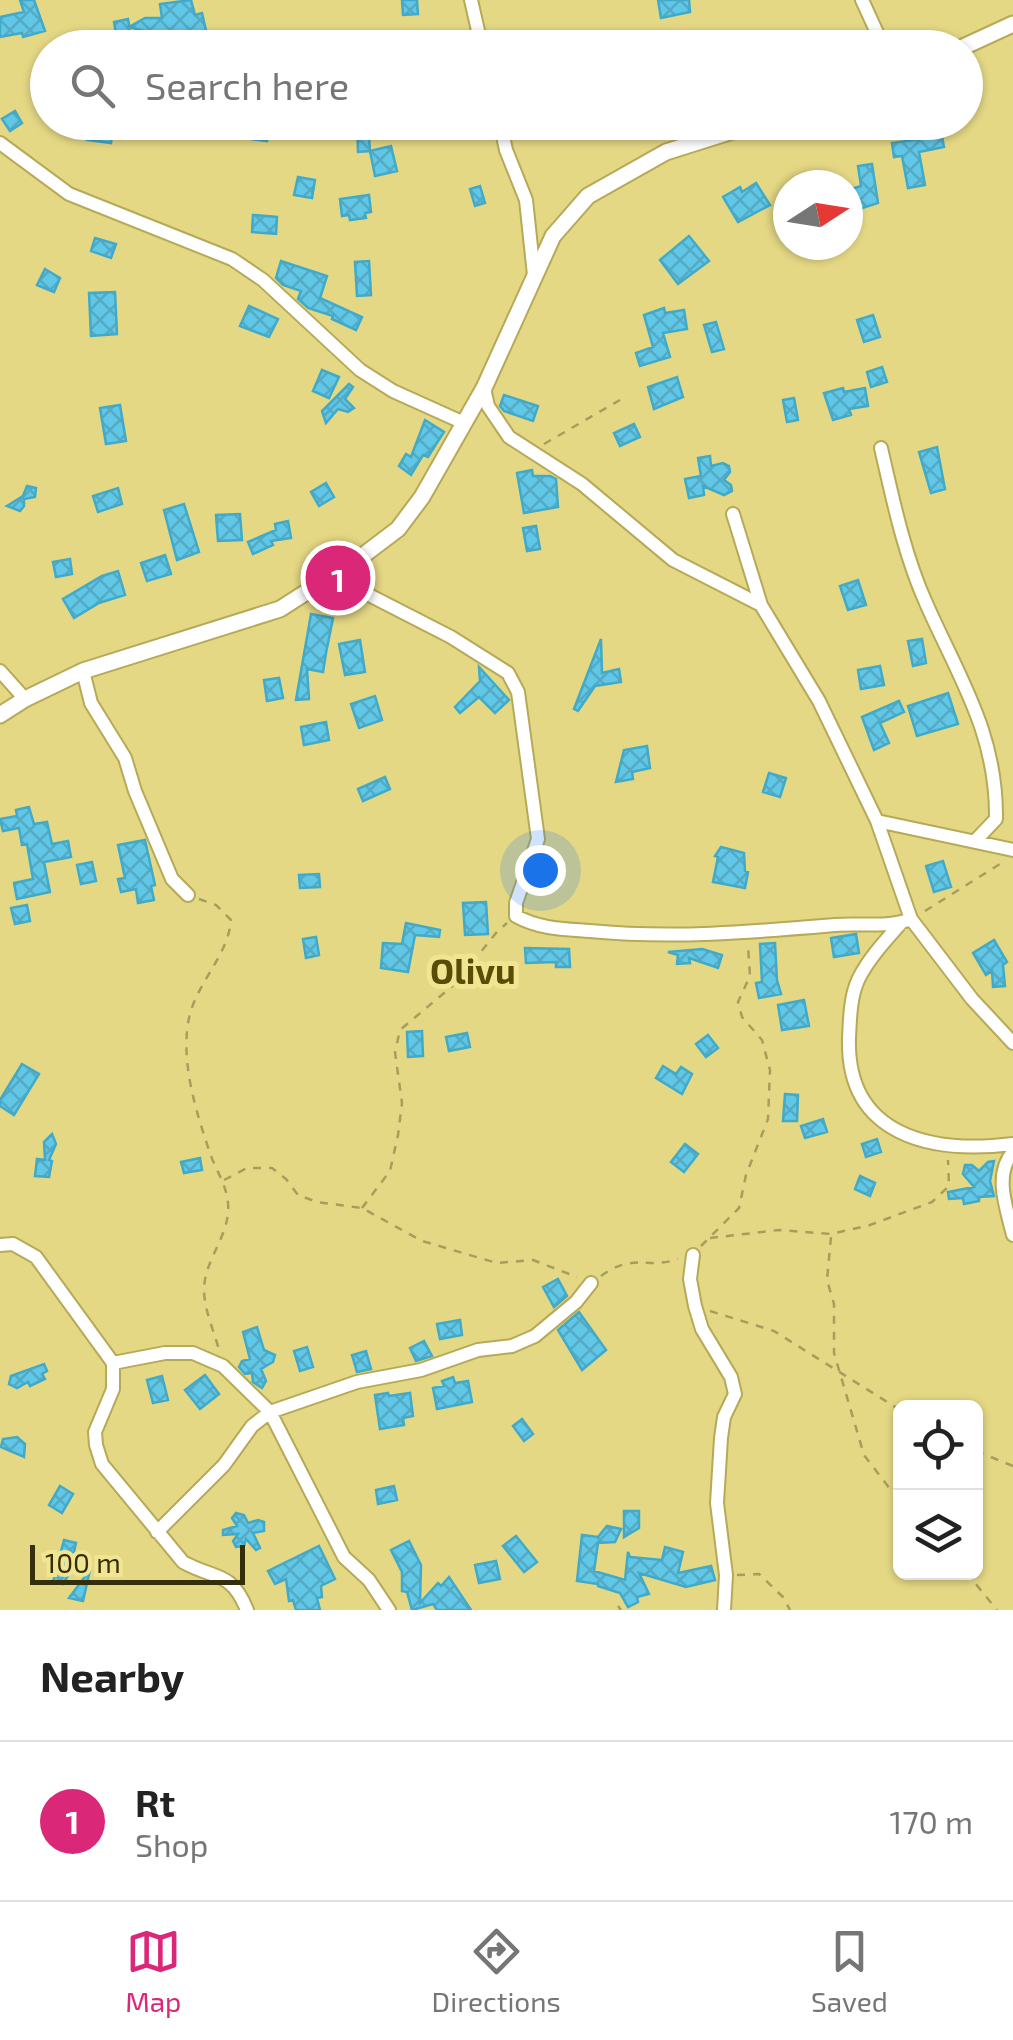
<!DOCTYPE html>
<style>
:root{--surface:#fff;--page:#f2f2f2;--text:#222;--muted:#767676;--line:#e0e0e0;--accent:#db2777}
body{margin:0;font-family:"Exo 2",sans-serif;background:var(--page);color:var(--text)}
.controls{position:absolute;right:30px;bottom:30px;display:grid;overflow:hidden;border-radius:15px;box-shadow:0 2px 8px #0004}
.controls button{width:90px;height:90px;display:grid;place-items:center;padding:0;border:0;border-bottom:2px solid var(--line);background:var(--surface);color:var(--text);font:50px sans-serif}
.compass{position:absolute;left:773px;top:170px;width:90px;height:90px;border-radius:50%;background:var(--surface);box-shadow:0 2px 8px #0004;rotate:78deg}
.scale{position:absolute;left:30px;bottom:25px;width:215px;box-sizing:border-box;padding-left:10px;border:5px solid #342e0b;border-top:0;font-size:28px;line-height:35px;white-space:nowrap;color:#342e0b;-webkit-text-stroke:8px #f2e592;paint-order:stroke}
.you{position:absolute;left:540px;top:870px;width:35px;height:35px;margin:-25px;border:8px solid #fff;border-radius:50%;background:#1a73e8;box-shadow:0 0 0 15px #1a73e833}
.badge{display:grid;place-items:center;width:65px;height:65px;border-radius:50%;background:var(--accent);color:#fff;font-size:32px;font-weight:700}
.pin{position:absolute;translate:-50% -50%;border:5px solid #fff;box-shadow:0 2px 10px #0006}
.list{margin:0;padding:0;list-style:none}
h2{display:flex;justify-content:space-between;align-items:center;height:130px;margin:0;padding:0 40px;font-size:42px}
h2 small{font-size:32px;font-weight:400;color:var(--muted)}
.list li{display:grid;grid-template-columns:65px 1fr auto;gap:30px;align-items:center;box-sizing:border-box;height:160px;padding:0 40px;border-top:2px solid var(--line)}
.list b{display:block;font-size:38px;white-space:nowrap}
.list p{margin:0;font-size:32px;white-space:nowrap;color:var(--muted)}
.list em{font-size:32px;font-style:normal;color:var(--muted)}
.icon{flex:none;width:55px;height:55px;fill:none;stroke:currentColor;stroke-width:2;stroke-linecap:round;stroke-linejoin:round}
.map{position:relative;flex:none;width:1013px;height:1610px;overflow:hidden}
.search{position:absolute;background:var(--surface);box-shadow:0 2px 8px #0004;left:30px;right:30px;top:30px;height:110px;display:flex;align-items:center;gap:25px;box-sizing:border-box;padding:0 35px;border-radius:55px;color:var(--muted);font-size:38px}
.sheet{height:290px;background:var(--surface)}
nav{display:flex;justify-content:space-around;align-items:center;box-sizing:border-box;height:140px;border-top:2px solid var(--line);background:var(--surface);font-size:28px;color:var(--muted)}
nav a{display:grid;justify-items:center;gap:5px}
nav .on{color:var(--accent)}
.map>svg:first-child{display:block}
.building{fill:url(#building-cross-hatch);stroke:#40aac8;stroke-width:2.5}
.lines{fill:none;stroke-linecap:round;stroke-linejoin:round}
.minor-casing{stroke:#b6a957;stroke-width:16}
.tertiary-casing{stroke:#b6a957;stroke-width:19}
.path{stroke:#a89e5b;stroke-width:2.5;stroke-dasharray:8 8;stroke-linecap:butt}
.minor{stroke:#fff;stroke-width:12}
.tertiary{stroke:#fff;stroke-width:15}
.labels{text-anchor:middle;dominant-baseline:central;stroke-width:10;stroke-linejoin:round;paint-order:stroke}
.quarter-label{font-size:35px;font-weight:bold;fill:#574d07;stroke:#f2e592}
</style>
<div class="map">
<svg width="1013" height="1610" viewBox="0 0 1013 1610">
<defs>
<pattern id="building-cross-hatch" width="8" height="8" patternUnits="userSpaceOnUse" patternTransform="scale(2.5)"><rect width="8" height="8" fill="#61c7e7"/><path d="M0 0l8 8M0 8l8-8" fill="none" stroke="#55abc5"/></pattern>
</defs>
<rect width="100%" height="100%" fill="#e5d885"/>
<!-- building -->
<path class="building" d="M20 0H34L45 31 23 37 22 33 0 37V17L24 12Z
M191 0 195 15 202 13 210 48H196L193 36 181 43 173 40 162 44 153 33 129 27 145 18H162L160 4Z
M402 0H417L418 14 403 15Z
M658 0H689L690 12 661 18Z
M128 19 131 37 117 39 114 22Z
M469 36 471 48H438V37Z
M15 111 22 123 10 131 2 119Z
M88 122H114L111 143 87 140Z
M244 122H269L267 141 243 138Z
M357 122H368L370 151 358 152Z
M531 122H547L550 134 534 138Z
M942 136 944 147 919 152 925 185 908 188 902 156 894 157 892 143Z
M391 146 397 171 375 176 370 151Z
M872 164 878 203 850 212 848 190 861 186 858 166Z
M298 177 315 180 312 198 294 195Z
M756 183 770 205 738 222 723 197 740 187 742 192Z
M480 186 485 203 475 206 470 189Z
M369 195 371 212 365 213 366 218 350 220 349 215 342 216 340 199Z
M253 215 277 217 276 234 252 232Z
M689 236 709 261 678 284 660 260Z
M95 238 116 244 111 258 91 251Z
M281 261 327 276 320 298 362 317 356 330 332 319 333 316 308 308 298 299 301 291 283 285 276 278Z
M369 261 371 295 357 296 355 262Z
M45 269 60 278 54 292 37 285Z
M115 292 117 334 91 336 89 293Z
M249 306 278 319 269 337 240 326Z
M664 308 665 313 684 310 687 329 663 333 670 357 640 366 636 353 653 347 644 315Z
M873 315 880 337 864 342 857 320Z
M716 322 724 349 712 352 704 325Z
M882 367 887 382 871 387 867 372Z
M322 370 339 377 329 398 313 391Z
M677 377 683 397 654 409 648 387Z
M349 384 353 387 345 399 354 408 348 412 338 409 326 423 322 411Z
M843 388 844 392 865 388 868 406 849 409 851 415 833 420 824 393Z
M504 395 538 406 533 421 504 411 500 406Z
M794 398 798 420 787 422 783 400Z
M120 405 126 441 106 444 100 408Z
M425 420 444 432 428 457 423 455 411 475 399 466 406 454 411 457Z
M634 424 640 437 620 446 614 433Z
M937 447 945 489 931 493 919 452Z
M710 456 711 466 723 463 729 466 730 472 724 480 731 485 732 491 724 495 703 486 704 495 689 498 685 479 701 476 698 458Z
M532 470 533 476H550L556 479 558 507 524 513 517 473Z
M326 483 334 497 319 506 311 492Z
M27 486 36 488 35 497 24 499V506L20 511 7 506 23 496Z
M118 488 122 504 98 512 93 496Z
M184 504 199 552 177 560 164 510Z
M240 514 242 540 218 541 216 515Z
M288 521 291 538 271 541 273 545 253 554 248 542 276 530 275 524Z
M536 526 540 549 527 551 523 528Z
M165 555 171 574 147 581 141 563Z
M70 559 72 574 56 577 53 562Z
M118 571 125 595 99 603 74 618 63 599 102 576Z
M858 580 866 605 848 610 840 586Z
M311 614 333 618 326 653 323 672 307 669 309 699 296 700Z
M601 639 602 673 619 669 621 682 595 686 578 711 574 709Z
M922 639 926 663 913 666 908 641Z
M360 640 365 672 345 675 339 644Z
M880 666 884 685 861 689 858 670Z
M479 667 509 700 495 713 479 697 460 713 455 707 480 681Z
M279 678 283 698 267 701 264 680Z
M948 693 958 724 917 736 908 706Z
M375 696 382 720 359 728 351 704Z
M899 701 904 712 880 723 889 743 874 750 862 717Z
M326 722 329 740 304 745 301 727Z
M647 746 650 768 632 772 633 779 616 782 624 750Z
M769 773 786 778 780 797 763 792Z
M385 777 390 789 363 801 358 789Z
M29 807 34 824 47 822 52 844 68 841 71 857 44 862 50 892 17 899 14 883 33 879 27 844 22 845 19 828 3 831 0 819 17 816 16 810Z
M145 840 155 885 151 886 154 900 138 903 136 889 121 892 118 879 125 878 118 845Z
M721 847 744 853 745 871 748 872 745 888 713 882 718 857 715 856Z
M943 861 951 887 934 892 926 866Z
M92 862 96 881 81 884 77 865Z
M319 874 320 887 300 888 299 875Z
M486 902 488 934 465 935 463 903Z
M27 905 30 921 15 924 11 908Z
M406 923 440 930 439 937 415 935 408 972 381 968 383 943 402 944Z
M856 934 859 953 834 957 831 938Z
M316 937 319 955 306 958 303 939Z
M994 940 1007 962 1003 965 1005 986 993 987 992 971 986 975 973 953Z
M775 943 777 980 781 994 759 998 756 983 762 982 760 944Z
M525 948 569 949 570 967H556V962L526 963Z
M702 949 722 955 718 968 689 958 690 963 677 964 678 955 668 952Z
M804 1000 809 1026 782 1030 778 1005Z
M422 1031 423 1056 408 1057 407 1032Z
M467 1033 470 1047 449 1051 446 1037Z
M708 1035 718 1048 706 1057 696 1044Z
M22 1064 39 1074 14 1115 0 1106V1100Z
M663 1066 676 1074 681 1067 692 1074 682 1094 656 1078Z
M785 1094 798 1095 797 1121H783Z
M823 1119 827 1132 805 1138 801 1126Z
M52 1134 56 1144 49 1160 52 1161 49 1177 35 1176 37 1159 45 1160 44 1142Z
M877 1139 881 1152 866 1157 862 1144Z
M685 1144 698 1154 684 1172 671 1162Z
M200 1158 202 1170 184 1173 181 1162Z
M994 1161 990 1181 994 1196 979 1197V1201L964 1204 963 1198 949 1199 948 1192 974 1187 963 1174 965 1165H972L979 1171 988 1162Z
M860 1176 875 1183 870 1196 855 1189Z
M558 1279 567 1296 554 1307 543 1287Z
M579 1312 606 1350 582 1370 558 1330Z
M460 1320 462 1335 440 1339 437 1324Z
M257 1327 264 1350 275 1355 273 1362 261 1369 266 1381 262 1388 253 1382 252 1373 245 1374 239 1367 242 1361 250 1359 243 1332Z
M424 1341 432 1356 416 1361 410 1348Z
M307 1347 313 1367 300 1371 294 1351Z
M366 1351 371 1369 357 1372 352 1355Z
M44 1364 47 1371 42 1374 45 1379 30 1386 28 1382 17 1388 9 1384 11 1376Z
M205 1375 219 1394 200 1409 185 1390Z
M162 1376 168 1400 153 1403 147 1380Z
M453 1377 455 1383 468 1381 472 1402 437 1409 433 1388 444 1386 442 1381Z
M388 1393 389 1396 410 1393 413 1416 403 1418 404 1425 380 1429 375 1395Z
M522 1419 533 1434 524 1441 513 1426Z
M17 1437 25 1444 24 1457 1 1447 3 1439Z
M60 1486 73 1494 62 1513 49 1505Z
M394 1486 397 1500 378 1504 376 1490Z
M624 1511H639V1528L624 1537Z
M236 1513 244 1515 248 1523 258 1520 264 1522V1531L253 1533 260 1548 256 1550 246 1539 244 1546 236 1547 233 1541 238 1534 223 1535V1530L237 1526 232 1518Z
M607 1526 621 1529 615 1542 598 1543 594 1571 625 1580 628 1552 630 1557 662 1560 665 1547 683 1552 678 1573 711 1566 715 1580 686 1587 639 1573 649 1594 637 1597 638 1602 628 1607 620 1593 598 1586V1584L577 1581 582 1535 598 1537Z
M516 1536 537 1562 524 1572 503 1546Z
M64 1540 76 1543 69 1574 63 1584 53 1582Z
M409 1541 421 1565 420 1603 438 1583 441 1586 449 1577 471 1610H437L433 1604 412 1610 407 1592 402 1591V1572L391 1550Z
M319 1546 335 1579 321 1586 322 1597 317 1598 320 1610H296L293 1600 289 1601 286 1579 275 1584 268 1571Z
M496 1561 500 1579 479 1583 475 1565Z
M90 1570 83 1601 69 1598Z"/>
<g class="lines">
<defs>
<path id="minor" d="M471 0 482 48
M862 0 884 48
M500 122 506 150 526 200 534 275
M0 143 69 194 232 259 263 280 360 370 393 391 464 423
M484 388 488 406 509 437 582 484 673 560 761 605
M881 448C893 500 904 554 926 603 959 678 997 733 996 819L976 840
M733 514 761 605 819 701 877 821 911 919 972 999 1013 1043
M332 576 451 637 508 673 518 692 538 839 516 903V916C539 929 565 929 590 931 673 939 753 932 835 925 860 923 888 928 911 919
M0 671 25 699
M83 671 91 703 125 758 135 791 172 879 188 895
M877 821 1013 850
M901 923C886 940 869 958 859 978 850 996 850 1019 849 1038 846 1137 933 1154 1013 1144
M1013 1152C993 1175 1007 1209 1013 1235
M0 1245 13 1244 36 1257 113 1363V1389L95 1432 96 1445 102 1464 183 1562C215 1580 231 1570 247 1610
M693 1255 690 1279 695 1306 702 1329 731 1377 735 1394 724 1417 721 1438 717 1503 726 1575 724 1610
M113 1363 165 1353H193L223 1366 270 1412 344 1557 369 1580 389 1610
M157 1532 224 1465 252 1426 270 1412 357 1382 421 1370 478 1350 512 1346 535 1336 576 1302 591 1283"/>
<path id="tertiary" d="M961 48 1013 24
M0 715 25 699 83 671 280 609 361 557 398 529 422 497 484 388 553 236 588 196 666 152 761 122"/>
</defs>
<!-- minor casing -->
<use href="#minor" class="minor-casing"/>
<!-- tertiary casing -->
<use href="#tertiary" class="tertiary-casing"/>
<!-- path -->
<path class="path" d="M544 444 620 400
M199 899 216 905 231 920C228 956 197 982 189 1018 180 1061 196 1112 210 1153 216 1171 226 1183 228 1203 231 1235 204 1259 204 1290 204 1309 214 1331 219 1350
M925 911 1003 862
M224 1180 247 1168H272L286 1179 298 1195 317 1202 362 1208 422 1241 497 1263 533 1260 577 1277
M362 1208 390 1171 398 1135 402 1103 395 1052 400 1030 456 983 496 933 507 923
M831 1237 827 1280 834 1304V1353L864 1455 900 1502
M710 1238 779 1230 831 1234 870 1225 932 1202 949 1186 948 1160
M701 1246 739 1208 746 1175 768 1119 770 1070 762 1040 742 1017 738 1002 750 976 748 946
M601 1276C634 1252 646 1270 678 1259
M710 1311 774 1331 900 1410
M976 1451 1013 1466
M966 1572 997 1610
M737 1575 759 1574 783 1597 790 1610
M618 1606 621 1610"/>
<!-- minor -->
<use href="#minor" class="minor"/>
<!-- tertiary -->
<use href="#tertiary" class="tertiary"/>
</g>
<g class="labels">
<!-- quarter labels -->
<g class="quarter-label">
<text x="473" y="970">Olivu</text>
</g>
</g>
</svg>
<div class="controls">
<button><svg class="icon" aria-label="locate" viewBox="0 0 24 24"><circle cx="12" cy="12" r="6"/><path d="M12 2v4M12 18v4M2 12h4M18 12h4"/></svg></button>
<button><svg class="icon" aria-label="layers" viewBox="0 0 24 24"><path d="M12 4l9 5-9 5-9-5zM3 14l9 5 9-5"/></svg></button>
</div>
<svg class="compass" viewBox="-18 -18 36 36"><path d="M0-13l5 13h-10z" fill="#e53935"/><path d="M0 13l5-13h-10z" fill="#767676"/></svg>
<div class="scale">100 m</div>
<div class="you"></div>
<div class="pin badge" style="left:338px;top:578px">1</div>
<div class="search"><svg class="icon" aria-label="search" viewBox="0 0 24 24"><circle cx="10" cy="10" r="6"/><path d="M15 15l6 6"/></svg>Search here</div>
</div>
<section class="sheet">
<h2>Nearby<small></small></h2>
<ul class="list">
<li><span class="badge">1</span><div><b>Rt</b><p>Shop</p></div><em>170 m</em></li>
</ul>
</section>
<nav>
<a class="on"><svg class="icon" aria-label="map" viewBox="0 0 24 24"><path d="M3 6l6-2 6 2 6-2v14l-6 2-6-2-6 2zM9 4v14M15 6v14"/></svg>Map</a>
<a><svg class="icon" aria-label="directions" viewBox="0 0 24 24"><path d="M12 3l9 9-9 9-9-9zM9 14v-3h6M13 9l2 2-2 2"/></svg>Directions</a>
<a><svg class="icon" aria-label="saved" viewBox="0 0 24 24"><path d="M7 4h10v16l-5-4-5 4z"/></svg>Saved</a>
</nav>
